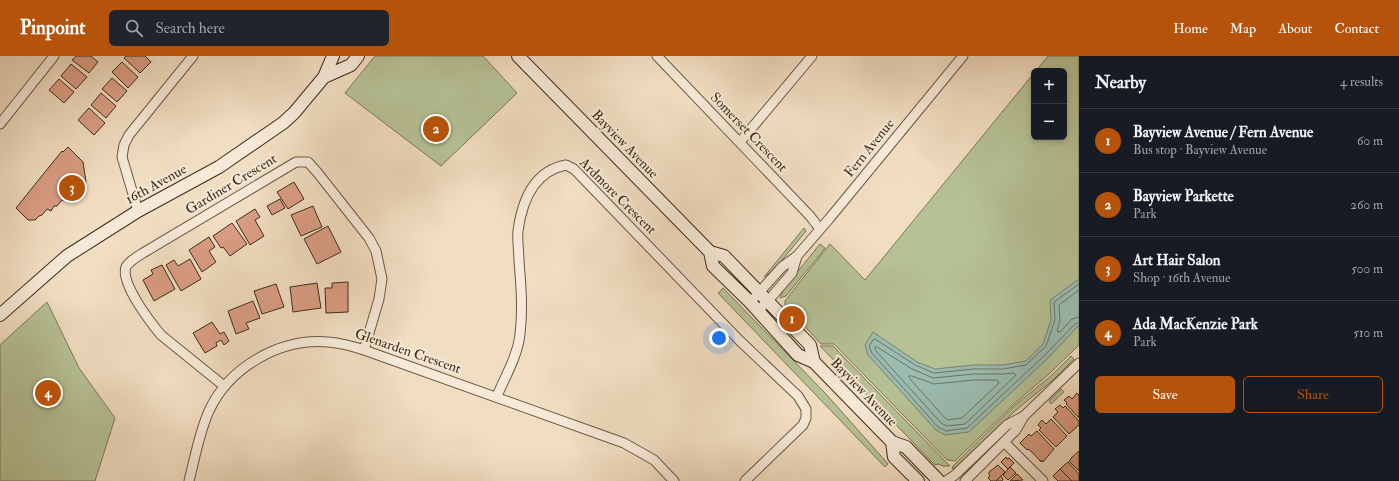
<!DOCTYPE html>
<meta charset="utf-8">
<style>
:root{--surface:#171b24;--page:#20242c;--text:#f1f3f6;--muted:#9ea1a6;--line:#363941;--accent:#b45309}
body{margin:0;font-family:"IM FELL Double Pica",serif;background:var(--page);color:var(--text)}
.controls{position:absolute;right:12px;top:12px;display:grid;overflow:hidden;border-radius:6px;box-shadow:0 2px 6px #0003}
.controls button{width:36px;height:36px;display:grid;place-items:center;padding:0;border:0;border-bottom:1px solid var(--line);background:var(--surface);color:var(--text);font:20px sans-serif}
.you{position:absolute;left:719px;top:282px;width:14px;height:14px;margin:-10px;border:3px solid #fff;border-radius:50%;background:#1a73e8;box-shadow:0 0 0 6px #1a73e833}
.badge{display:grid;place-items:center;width:26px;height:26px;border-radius:50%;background:var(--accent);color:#fff;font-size:13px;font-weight:700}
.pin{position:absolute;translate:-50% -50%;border:2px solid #fff;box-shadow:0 1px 4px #0006}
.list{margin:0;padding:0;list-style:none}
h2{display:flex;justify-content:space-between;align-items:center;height:52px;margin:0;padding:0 16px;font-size:17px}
h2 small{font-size:13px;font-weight:400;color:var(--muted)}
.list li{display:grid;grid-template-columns:26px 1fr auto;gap:12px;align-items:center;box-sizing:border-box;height:64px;padding:0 16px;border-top:1px solid var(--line)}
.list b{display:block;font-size:15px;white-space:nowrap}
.list p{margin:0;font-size:13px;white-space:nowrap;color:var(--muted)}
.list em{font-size:13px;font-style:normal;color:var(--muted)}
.actions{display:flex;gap:8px;padding:12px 16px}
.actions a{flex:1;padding:9px 0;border:1px solid var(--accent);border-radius:6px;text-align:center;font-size:14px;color:var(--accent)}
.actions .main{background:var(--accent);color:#fff}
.icon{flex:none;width:22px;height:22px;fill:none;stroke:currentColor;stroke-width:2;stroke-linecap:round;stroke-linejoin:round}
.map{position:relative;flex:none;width:1079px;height:425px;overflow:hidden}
header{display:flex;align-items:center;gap:24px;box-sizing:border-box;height:56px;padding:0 20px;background:var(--accent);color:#fff}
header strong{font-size:19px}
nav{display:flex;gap:22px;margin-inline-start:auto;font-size:14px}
.search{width:280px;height:36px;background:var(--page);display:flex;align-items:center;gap:10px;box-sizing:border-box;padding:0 14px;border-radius:6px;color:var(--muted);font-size:15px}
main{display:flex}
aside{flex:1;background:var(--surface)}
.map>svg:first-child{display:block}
.green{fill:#b6c296;stroke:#7b7758}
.water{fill:#9bbcb0;stroke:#778274}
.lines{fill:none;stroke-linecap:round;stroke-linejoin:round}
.shore{stroke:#6e7464;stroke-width:1}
.building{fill:#da9d83;stroke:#402c19}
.minor-casing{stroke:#6c5843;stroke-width:11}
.secondary-casing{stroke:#402c19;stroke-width:14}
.minor{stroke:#f6e9d7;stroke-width:9}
.secondary{stroke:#f6e9d7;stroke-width:12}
.labels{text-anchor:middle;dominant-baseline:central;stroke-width:4;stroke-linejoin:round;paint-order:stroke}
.street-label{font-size:14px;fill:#402c19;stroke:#f6e9d7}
</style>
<header>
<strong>Pinpoint</strong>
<div class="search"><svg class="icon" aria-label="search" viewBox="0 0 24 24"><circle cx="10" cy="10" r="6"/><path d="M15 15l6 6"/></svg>Search here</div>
<nav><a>Home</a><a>Map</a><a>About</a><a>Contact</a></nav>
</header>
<main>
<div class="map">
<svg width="1079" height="425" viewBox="0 0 1079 425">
<rect width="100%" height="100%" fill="#f1ddc1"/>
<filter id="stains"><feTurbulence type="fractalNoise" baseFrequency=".005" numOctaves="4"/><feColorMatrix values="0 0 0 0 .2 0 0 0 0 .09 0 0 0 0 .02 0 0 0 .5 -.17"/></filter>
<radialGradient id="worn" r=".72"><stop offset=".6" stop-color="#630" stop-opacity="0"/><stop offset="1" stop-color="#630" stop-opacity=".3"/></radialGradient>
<!-- green -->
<path class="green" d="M375 0H483L517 37 441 110 345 37Z
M1048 0H1079V289L1050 317 1013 349 955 405 947 404 834 288H821L785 249V245L830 188 865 224 1034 17V81H1064V15H1036Z
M804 172 806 175 774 214 764 221Z
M820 188 825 192 823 195 786 240 780 242 785 231Z
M723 232 826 338 888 408 885 411 718 237Z
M47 246 79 312 115 362 95 425H0V289Z
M820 290H833L950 410H943L938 408 935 409Z
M1071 300 1074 303 1054 323 1015 355 959 409 952 413 953 410 1013 351 1052 319Z
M1061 333 1064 336 1051 348 1049 345Z"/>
<!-- water -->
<path class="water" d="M1079 223V269L1049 301 969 376 945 379 936 374 868 299 865 289 873 276 917 306 935 313 974 309H1003L1026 305 1043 288 1051 264 1050 244Z"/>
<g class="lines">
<!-- shore -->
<path class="shore" d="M1079 228 1054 246 1055 264 1046 290 1026 309 1003 313H974L934 317 915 309 875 283 873 284 869 290 872 297 938 371 946 375 967 372 1046 298 1075 268 1079 266
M1079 234 1059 249 1060 264 1057 275 1060 276 1072 263 1079 261
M877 291 912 313 933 322 974 318H1003L1014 317 1016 319 965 368 947 370 941 367 876 295 875 292Z
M909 320H912L934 328 974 324H997L999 327 962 362 948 364 945 362 910 323Z"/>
</g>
<!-- building -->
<path class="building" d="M76 0H91L98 6 89 17 72 4Z
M126 0H145L151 6 140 17 124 2Z
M122 6 138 21 128 32 112 16Z
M71 8 87 21 76 33 61 20Z
M112 22 127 35 117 46 102 33Z
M59 23 74 36 64 47 49 34Z
M101 37 116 50 106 62 91 49Z
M89 52 105 67 94 79 78 64Z
M68 91 83 106 86 126 84 133 78 136 76 135 74 138 69 139 65 144H62L57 150H54L51 155 47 153 42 159 39 160 35 164H28L16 152 62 95 63 96Z
M294 126 304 143 288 153 277 136Z
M280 143 285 152 272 159 267 150Z
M313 150 322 171 301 180 291 159Z
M255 153 260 161 255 164 264 180 250 189 236 165Z
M232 167 247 188 230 200 223 191 221 192 213 180Z
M328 170 341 196 317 208 304 183Z
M209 181 215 191 209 195 216 206 202 216 189 194Z
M190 203 201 223 181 235 166 209 174 204 178 210Z
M162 209 175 233 154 245 143 224 153 218 151 214Z
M348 226V256L326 257 325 232H332V227Z
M317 227 321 252 293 256 290 231Z
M276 228 284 251 262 258 254 235Z
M253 245 260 262 246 267 249 273 236 278 228 255Z
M212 266 220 278 224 276 229 285 224 289 221 284 216 287 217 290 205 297 193 277Z
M1077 337 1079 339V362L1066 348 1067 347 1064 344 1069 340 1072 343Z
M1060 349 1063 352 1065 350 1079 365V369L1069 378 1053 361 1058 356 1055 353Z
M1051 363 1067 380 1056 391 1039 374 1041 372 1038 369 1042 364 1046 368Z
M1037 375 1054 393 1043 406 1042 404 1041 406 1033 397 1028 393 1027 394 1020 387 1029 378 1031 380Z
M1079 395V415L1069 405 1071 403V402Z
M1006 401 1007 403 1009 402 1014 407 1008 413 1001 406Z
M1068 406 1079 418V425H1072L1060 413Z
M998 409 1005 416 996 425H991L988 422 990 420 989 418V416Z
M1010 411 1016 417 1008 424 1003 419Z
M1060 413 1072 425H1058L1053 420Z
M1017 418 1023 424 1010 425Z
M1001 420 1003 423 1002 425H996Z"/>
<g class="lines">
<defs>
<path id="minor" d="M657 0 810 160 820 173
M0 68 54 0
M740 86 812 0
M138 155 122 101 124 89 129 79 193 0
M755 241 782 211 797 200 829 163 963 0
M758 255 773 239 792 217 797 200
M224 330 161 279C151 267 120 227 126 211 129 205 137 201 143 197L296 106H308L317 116 369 182 376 195 382 223 379 243 364 294
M497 340C505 321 518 299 520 278 523 254 521 229 519 205 519 195 517 184 518 175 522 145 534 115 566 109L574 113 739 284 798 340 806 353V362L803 369 745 425
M1004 386 1043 425
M189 425C195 402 199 377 209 355 229 311 280 282 328 286 340 287 352 290 364 294L624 387 654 404 674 425
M946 425 955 419 1007 369 1024 360 1079 307
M965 425 1016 374 1024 360"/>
<path id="secondary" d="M518 0 710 196 724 200 810 289 814 306
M324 21 351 9 358 0
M710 196 713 210 750 246 798 299 814 306 892 386 906 391 939 425
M0 259 67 200 138 155 219 111 283 67 294 57 324 21 333 0
M892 386 894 401 918 425"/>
</defs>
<!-- minor casing -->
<use href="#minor" class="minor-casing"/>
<!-- secondary casing -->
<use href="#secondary" class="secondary-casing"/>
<!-- minor -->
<use href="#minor" class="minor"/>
<!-- secondary -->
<use href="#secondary" class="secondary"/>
</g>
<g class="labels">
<!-- street labels -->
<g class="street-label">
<text transform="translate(749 76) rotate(46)">Somerset Crescent</text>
<text transform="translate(625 88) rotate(46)">Bayview Avenue</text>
<text transform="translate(869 92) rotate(-51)">Fern Avenue</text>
<text transform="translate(156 128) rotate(-29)">16th Avenue</text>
<text transform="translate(231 128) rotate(-31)">Gardiner Crescent</text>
<text transform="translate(618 140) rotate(45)">Ardmore Crescent</text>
<text transform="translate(408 295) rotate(19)">Glenarden Crescent</text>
<text transform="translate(864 336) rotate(46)">Bayview Avenue</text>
</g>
</g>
<rect width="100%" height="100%" filter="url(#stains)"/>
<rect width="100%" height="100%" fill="url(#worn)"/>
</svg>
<div class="controls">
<button>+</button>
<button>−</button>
</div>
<div class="you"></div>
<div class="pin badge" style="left:792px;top:263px">1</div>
<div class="pin badge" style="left:436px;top:73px">2</div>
<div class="pin badge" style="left:72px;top:132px">3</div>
<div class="pin badge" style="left:48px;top:337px">4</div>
</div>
<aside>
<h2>Nearby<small>4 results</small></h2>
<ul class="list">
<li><span class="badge">1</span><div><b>Bayview Avenue / Fern Avenue</b><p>Bus stop · Bayview Avenue</p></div><em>60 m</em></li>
<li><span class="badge">2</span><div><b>Bayview Parkette</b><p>Park</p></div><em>260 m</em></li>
<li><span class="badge">3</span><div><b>Art Hair Salon</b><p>Shop · 16th Avenue</p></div><em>500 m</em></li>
<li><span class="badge">4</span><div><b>Ada MacKenzie Park</b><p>Park</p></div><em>510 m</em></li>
</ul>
<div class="actions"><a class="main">Save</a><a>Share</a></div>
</aside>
</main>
